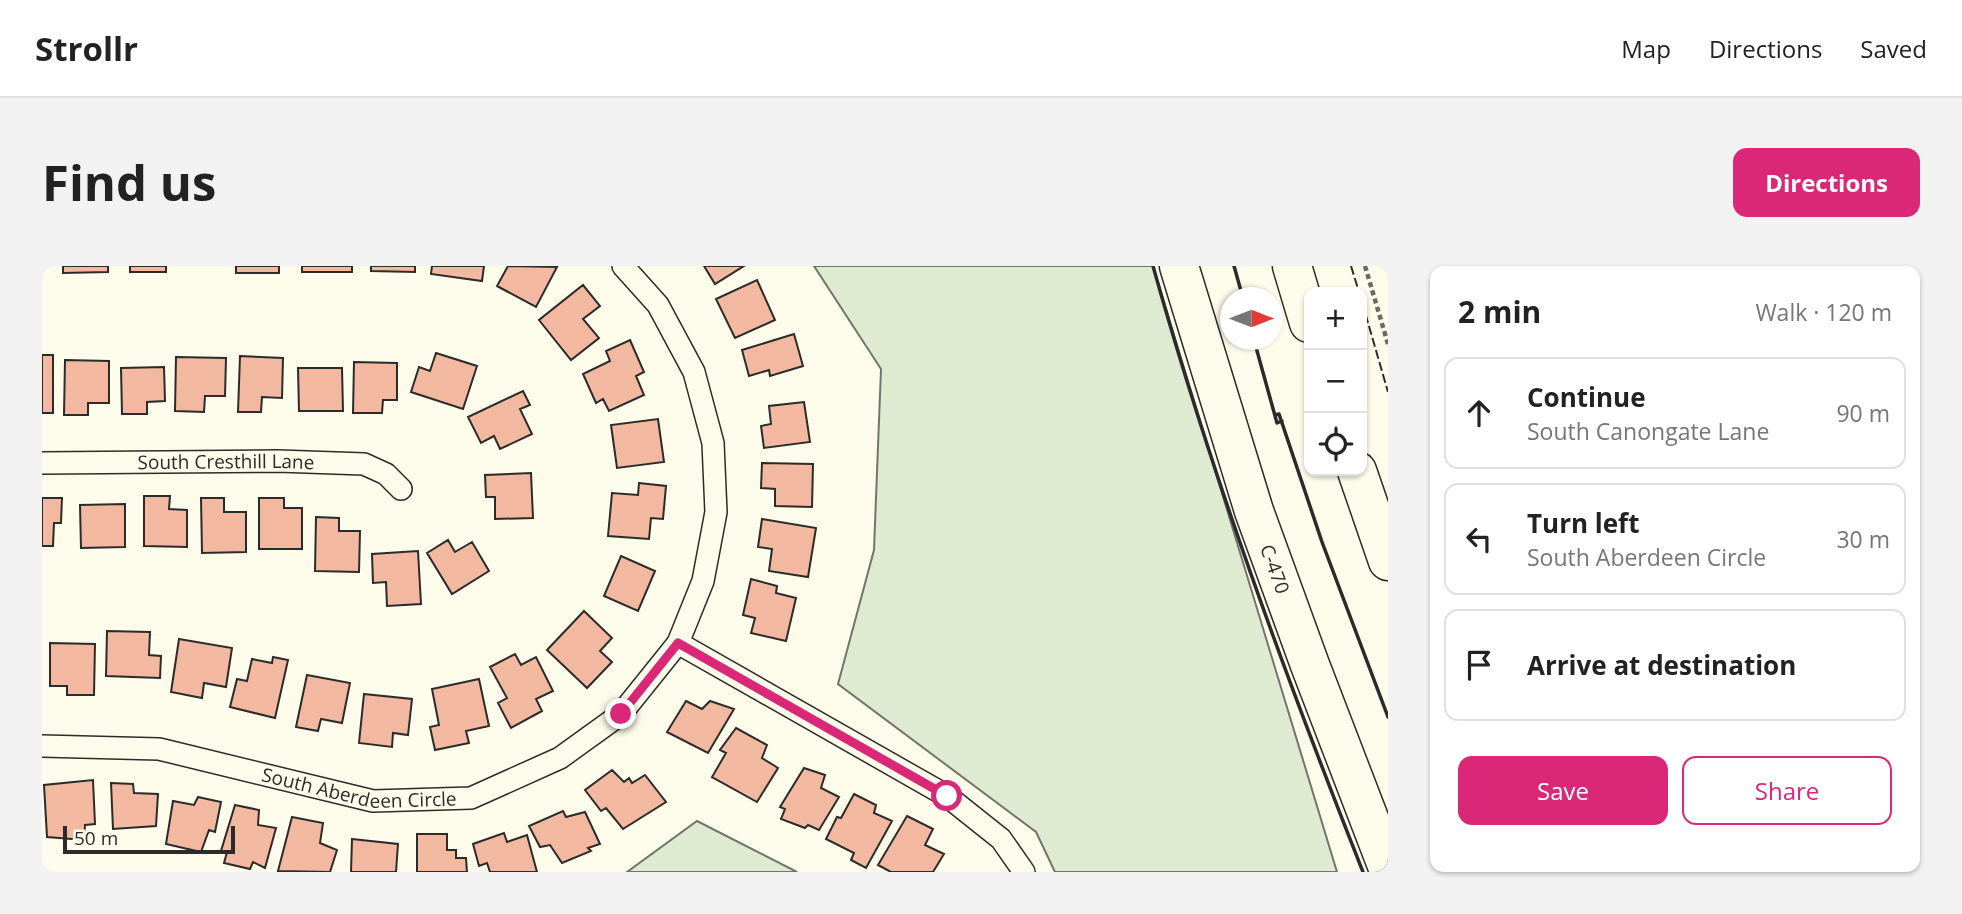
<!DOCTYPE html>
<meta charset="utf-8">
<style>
:root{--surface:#fff;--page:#f2f2f2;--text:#222;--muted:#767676;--line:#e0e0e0;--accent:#db2777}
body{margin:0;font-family:"Open Sans",sans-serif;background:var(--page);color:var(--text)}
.controls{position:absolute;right:21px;top:21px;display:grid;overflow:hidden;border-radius:14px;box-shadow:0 2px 5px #0004}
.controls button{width:63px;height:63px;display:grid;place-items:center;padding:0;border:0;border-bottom:2px solid var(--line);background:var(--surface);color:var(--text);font:35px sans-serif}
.compass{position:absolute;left:1178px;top:21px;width:63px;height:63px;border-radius:50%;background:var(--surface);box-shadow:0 2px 5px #0004;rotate:90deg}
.scale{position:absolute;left:21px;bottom:18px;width:172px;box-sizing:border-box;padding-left:7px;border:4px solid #2b2b2b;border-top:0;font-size:19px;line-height:24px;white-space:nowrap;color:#2b2b2b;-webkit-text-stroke:5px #fdfbea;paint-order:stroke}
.stop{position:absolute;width:21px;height:21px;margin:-16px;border:5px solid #db2777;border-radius:50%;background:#fff}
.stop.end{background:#db2777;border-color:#fff;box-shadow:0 2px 7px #0008}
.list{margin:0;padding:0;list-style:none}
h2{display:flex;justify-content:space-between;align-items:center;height:91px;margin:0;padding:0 28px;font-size:30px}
h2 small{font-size:23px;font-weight:400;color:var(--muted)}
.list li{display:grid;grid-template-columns:46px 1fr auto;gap:21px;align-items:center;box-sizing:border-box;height:112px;margin:0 14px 14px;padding:0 14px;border:2px solid var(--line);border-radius:14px}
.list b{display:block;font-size:26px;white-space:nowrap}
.list p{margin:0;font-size:23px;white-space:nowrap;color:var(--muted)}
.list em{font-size:23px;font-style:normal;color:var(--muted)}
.actions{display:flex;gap:14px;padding:21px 28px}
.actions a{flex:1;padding:16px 0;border:2px solid var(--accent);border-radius:14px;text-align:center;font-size:24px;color:var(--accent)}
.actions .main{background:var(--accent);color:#fff}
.icon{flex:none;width:38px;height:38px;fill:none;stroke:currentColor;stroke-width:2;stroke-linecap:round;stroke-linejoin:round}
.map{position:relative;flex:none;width:1346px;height:606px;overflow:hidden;border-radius:14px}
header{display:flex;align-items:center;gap:42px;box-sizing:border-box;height:98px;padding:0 35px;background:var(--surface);border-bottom:2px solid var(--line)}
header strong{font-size:33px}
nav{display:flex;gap:38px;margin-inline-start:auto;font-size:24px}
.intro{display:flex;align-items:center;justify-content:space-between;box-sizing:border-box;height:168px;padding:0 42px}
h1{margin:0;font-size:49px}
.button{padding:18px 32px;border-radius:14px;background:var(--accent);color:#fff;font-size:24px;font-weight:700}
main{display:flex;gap:42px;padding:0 42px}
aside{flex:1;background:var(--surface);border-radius:14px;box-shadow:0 2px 5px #0004}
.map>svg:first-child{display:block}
.green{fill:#deebd1;stroke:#74746e;stroke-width:2}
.building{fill:#f2b8a0;stroke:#2b2b2b;stroke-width:2}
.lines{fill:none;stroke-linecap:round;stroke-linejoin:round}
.street-casing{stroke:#2b2b2b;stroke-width:24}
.highway-casing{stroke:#2b2b2b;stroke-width:41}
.path{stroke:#6a6964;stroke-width:4.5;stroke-dasharray:5 3.5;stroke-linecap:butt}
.street{stroke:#fdfbea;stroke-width:21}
.highway{stroke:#fdfbea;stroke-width:38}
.fence{stroke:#2b2b2b;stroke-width:2;stroke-dasharray:9 3.5;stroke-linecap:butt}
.wall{stroke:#2b2b2b;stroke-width:3.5}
.route{stroke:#db2777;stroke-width:9}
.labels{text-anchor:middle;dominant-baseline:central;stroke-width:5;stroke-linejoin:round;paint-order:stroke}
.street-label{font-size:19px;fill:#2b2b2b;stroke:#fdfbea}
</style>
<header>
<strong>Strollr</strong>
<nav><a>Map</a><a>Directions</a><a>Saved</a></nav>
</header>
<div class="intro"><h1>Find us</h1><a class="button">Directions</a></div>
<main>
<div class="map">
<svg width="1346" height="606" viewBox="0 0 1346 606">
<rect width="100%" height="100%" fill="#fdfbea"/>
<!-- green -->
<path class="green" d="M772 0H1111L1295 606H1013L994 566 796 418 832 284 839 103Z
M655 555 755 606H585Z"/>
<!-- building -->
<path class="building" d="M21 0H66V6L21 7Z
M88 0H124V6H88Z
M194 0H237V7H194Z
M260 0H310V6H260Z
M329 0H373V6L329 5Z
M390 0H442L440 15 389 8Z
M466 0 515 1 494 41 455 20Z
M662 0H702L673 18Z
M715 14 733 54 693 72 674 33Z
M541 19 558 40 541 53 557 72 529 94 497 54Z
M752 68 761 100 728 110 727 104 707 110 700 84Z
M588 74 602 106 594 110 602 129 567 145 561 133 554 137 541 108 568 95 564 85Z
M394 87 435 100 421 143 369 126 377 101 388 105Z
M0 89H11V147H0Z
M198 90 241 92 240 132 220 131 219 146H196Z
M134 91 184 92 183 130H163L162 146 133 145Z
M23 94 67 95V137H46V149H22Z
M312 96 355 97V134H341L340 147H311Z
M122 101 123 135 105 136V148H80L79 102Z
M256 102H300L301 145H257Z
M481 125 488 139 478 143 490 168 458 183 452 170 439 177 426 151Z
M762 136 768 176 722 182 719 160 729 158 727 140Z
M616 153 622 196 575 202 569 159Z
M720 197 771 198 770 241 733 240V223L719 222Z
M489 207 491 252 453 253V231H444L443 209Z
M597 217 624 220 621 253 609 252 607 273 566 270 570 227 596 229Z
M102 230H128L127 243 145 244V281L102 280Z
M0 232H20L19 257H12L11 280H0Z
M159 232H182V246H204V286L160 287Z
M217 232H242V242H260V283H217Z
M83 238V281L39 282 38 239Z
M274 251 297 252V265H318L317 306 273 305Z
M720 253 774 262 766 311 727 305 730 283 716 281Z
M406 274 413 286 430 276 447 305 410 328 385 287Z
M376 285 379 338 345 340 344 316 331 317 330 288Z
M579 290 613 305 596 345 562 330Z
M709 313 735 320 734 327 754 332 744 375 709 367 713 352 701 349Z
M542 345 570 372 558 385 570 396 545 422 505 384Z
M65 365 108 366 107 389 119 390 118 412 64 410Z
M137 373 190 382 184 421 162 417 160 432 129 426Z
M8 377 53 378 52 429H25V420H8Z
M473 388 479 399 494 391 511 425 494 433 500 445 469 462 456 437 465 432 448 401Z
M231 391 246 394 233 452 188 441 195 413 205 415 210 393 230 397Z
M265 409 308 417 300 457 279 453 276 465 254 461Z
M437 413 447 460 424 465 427 477 393 484 388 461 397 459 390 423Z
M322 428 370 433 366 469 351 467 350 481 317 477Z
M644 435 660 443 668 435 692 443 666 487 625 466Z
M694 462 725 479 720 492 736 502 715 536 670 511 684 487 678 484Z
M762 502 783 509 779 522 797 531 777 564 766 559 763 562 739 553 743 543 738 541Z
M570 504 582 516 587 512 590 517 603 509 624 536 581 563 564 542 559 545 543 524Z
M51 514 53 558 43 559 42 574 5 571 2 519Z
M69 517 91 518 92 527 116 528 114 560 71 563Z
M812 528 834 539 832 547 850 555 824 602 809 594 812 587 784 573 795 551 799 552Z
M156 531 179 536 173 566 167 564 159 586 124 578 131 535 152 539Z
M193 539 217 544 216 559 234 562 223 602 211 596 208 603 182 597 185 586 179 585Z
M521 545 524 551 543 546 558 578 546 582 549 585 520 597 508 579 498 581 487 560Z
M865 550 891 563 883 579 902 588 891 606H849L836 599Z
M250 551 281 557 278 577 295 584 288 606 236 605Z
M462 567 465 576 485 569 495 606H448L445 597 437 600 431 578Z
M375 568H405V584H414V592H424L425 606H375Z
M310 573 356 578 354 606H309Z"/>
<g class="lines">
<defs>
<g id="street">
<path id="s1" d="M0 197 236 195 322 198 344 208 359 223"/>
<path d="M636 377 905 530 959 573 982 606"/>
<path id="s2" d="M0 480 117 483 331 535 429 532 518 492 579 448 636 377 661 315 674 246 671 177 652 106 616 39 581 0"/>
</g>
<g id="highway">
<path id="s3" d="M1137 0 1212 245 1268 399 1346 602"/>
<path d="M1250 0 1267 57"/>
<path d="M1315 205 1346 295"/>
</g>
</defs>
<!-- street casing -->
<use href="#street" class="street-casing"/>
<!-- highway casing -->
<use href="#highway" class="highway-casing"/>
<!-- path -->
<path class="path" d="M1323 0 1346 78"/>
<!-- street -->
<use href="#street" class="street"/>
<!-- highway -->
<use href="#highway" class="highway"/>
<!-- fence -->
<path class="fence" d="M1309 0 1317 26
M1320 36 1346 126"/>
<!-- wall -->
<path class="wall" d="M1111 0C1169 207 1242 406 1321 606
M1192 0 1201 32
M1212 74 1235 157 1240 155
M1233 149 1237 148 1280 276 1346 451"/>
</g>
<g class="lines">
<!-- route -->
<path class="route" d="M579 448 636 377 905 530"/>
</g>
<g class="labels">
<!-- street labels -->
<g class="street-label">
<text stroke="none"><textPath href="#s1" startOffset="184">South Cresthill Lane</textPath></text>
<text stroke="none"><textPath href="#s3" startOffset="318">C-470</textPath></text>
<text stroke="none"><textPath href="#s2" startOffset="322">South Aberdeen Circle</textPath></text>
</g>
</g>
</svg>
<div class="controls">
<button>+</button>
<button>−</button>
<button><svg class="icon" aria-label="locate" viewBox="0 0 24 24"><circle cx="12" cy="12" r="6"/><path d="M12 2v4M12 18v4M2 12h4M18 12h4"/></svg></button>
</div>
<svg class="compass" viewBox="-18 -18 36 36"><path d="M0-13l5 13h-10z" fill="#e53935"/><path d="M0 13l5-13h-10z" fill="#767676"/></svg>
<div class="scale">50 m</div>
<div class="stop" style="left:905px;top:530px"></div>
<div class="stop end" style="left:579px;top:448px"></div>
</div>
<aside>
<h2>2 min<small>Walk · 120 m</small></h2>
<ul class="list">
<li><svg class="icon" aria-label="ahead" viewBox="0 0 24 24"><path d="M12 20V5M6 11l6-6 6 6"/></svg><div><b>Continue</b><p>South Canongate Lane</p></div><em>90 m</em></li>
<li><svg class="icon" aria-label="left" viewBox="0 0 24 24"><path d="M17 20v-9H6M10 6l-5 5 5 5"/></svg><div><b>Turn left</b><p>South Aberdeen Circle</p></div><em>30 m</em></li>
<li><svg class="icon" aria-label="arrive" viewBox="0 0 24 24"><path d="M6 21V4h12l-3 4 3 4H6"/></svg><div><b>Arrive at destination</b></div></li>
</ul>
<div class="actions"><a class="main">Save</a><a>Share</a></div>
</aside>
</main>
